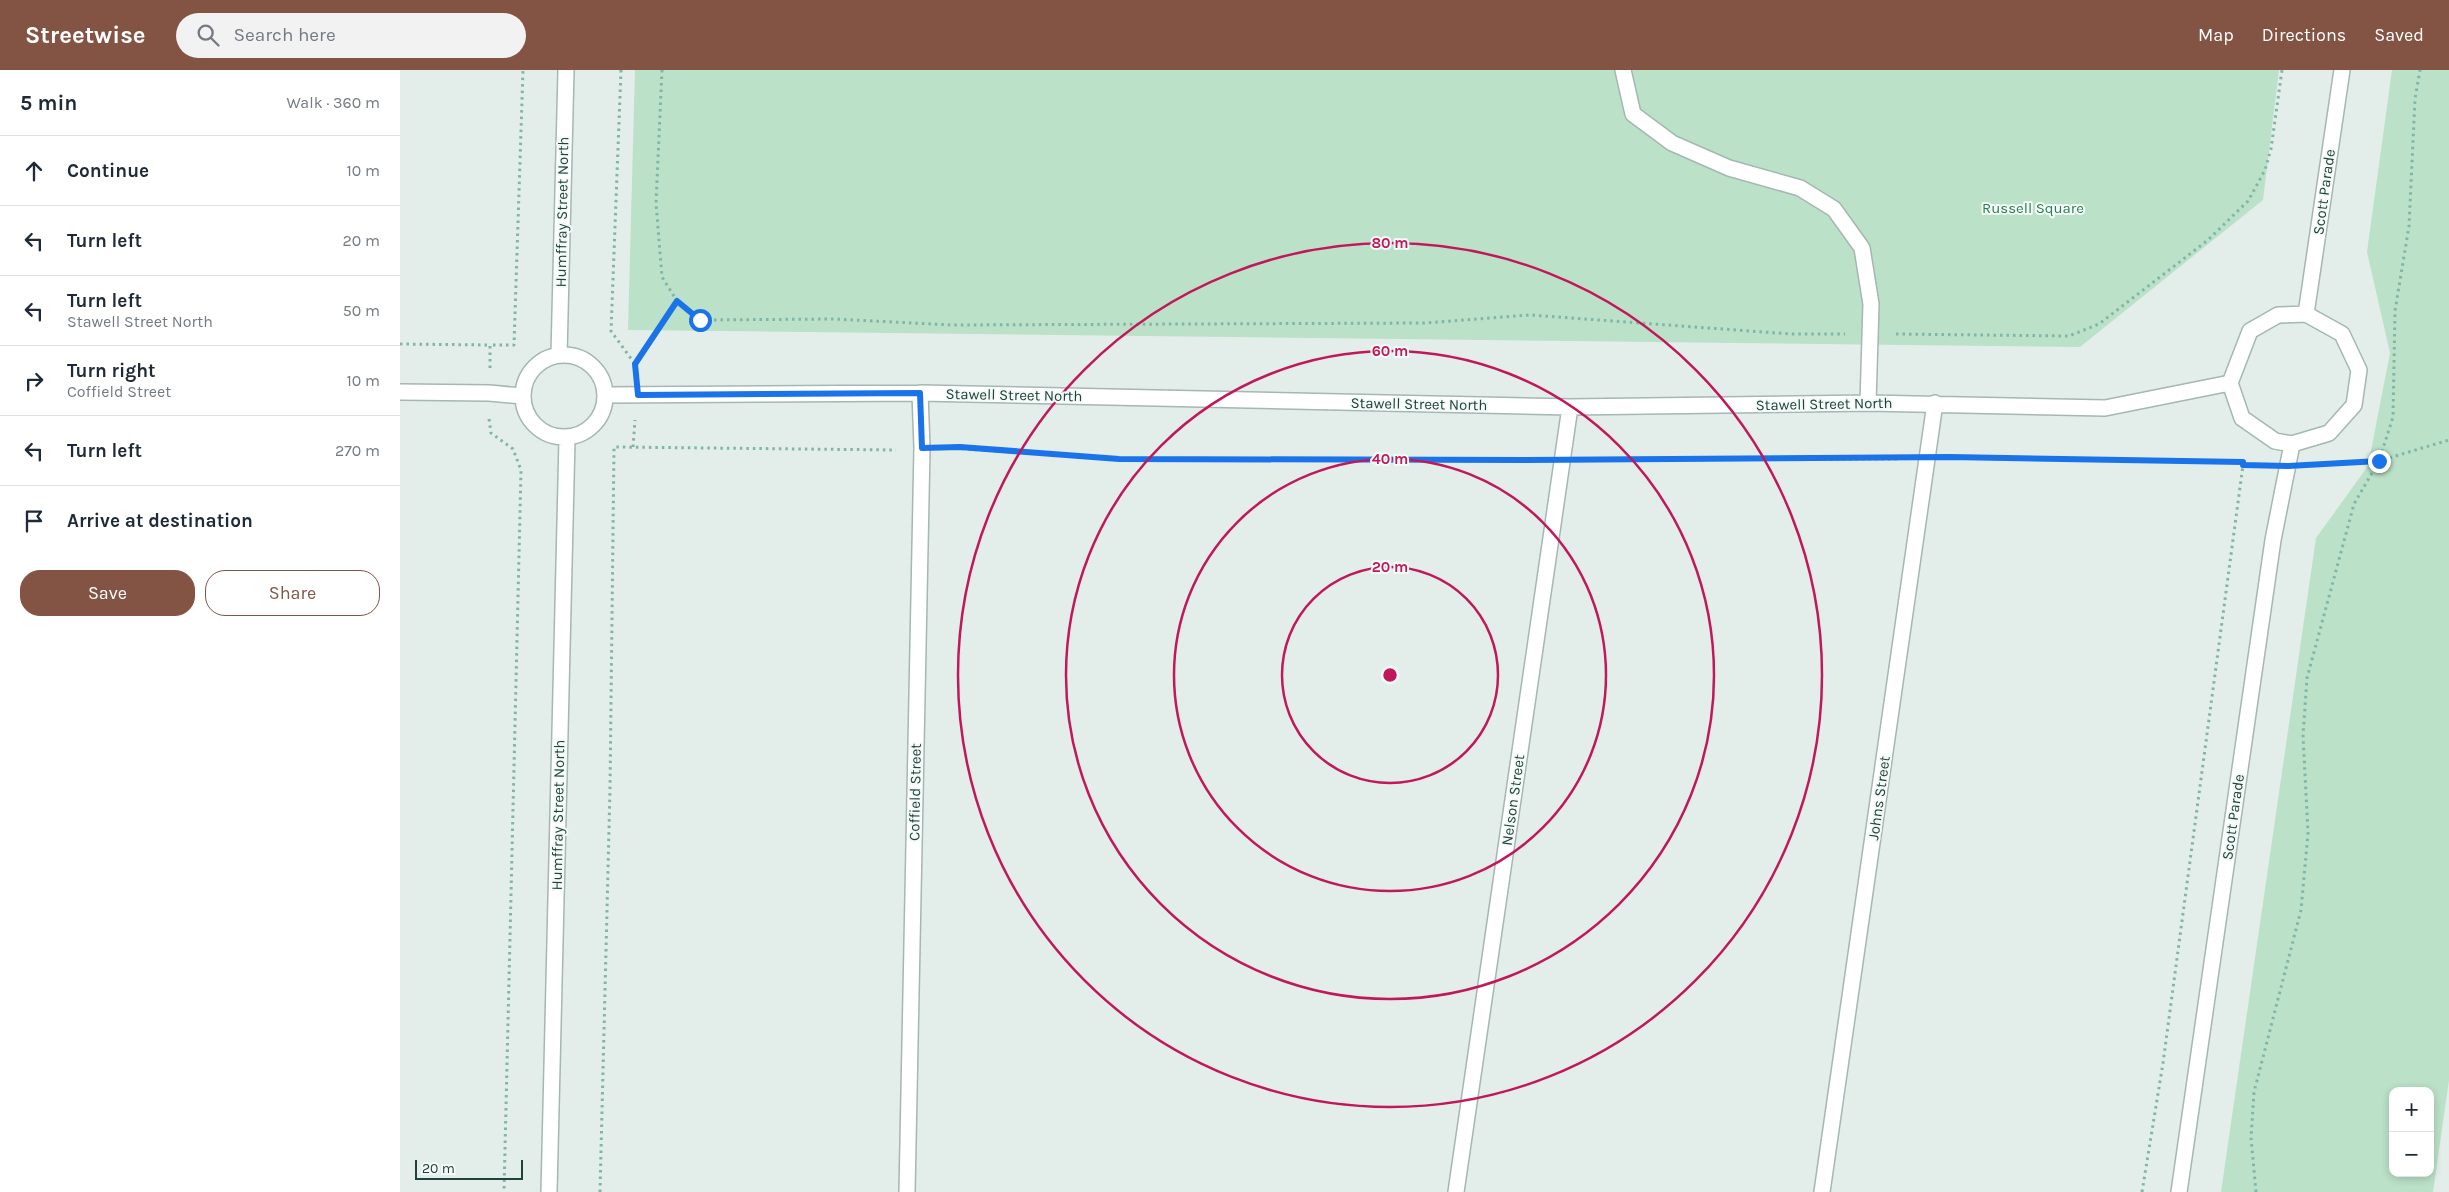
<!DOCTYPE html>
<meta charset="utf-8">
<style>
:root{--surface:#fff;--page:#f2f2f3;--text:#1f2937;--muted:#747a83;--line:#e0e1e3;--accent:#835443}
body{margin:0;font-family:Karla,sans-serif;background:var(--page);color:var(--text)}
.controls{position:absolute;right:15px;bottom:15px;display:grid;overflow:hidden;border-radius:10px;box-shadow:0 2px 8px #0003}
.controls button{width:45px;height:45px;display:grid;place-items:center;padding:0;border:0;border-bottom:1px solid var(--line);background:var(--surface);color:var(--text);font:25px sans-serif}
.scale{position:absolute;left:15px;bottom:12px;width:108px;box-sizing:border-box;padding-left:5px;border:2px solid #21423b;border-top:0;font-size:14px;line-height:18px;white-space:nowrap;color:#21423b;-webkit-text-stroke:4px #f4faf8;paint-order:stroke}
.stop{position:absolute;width:15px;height:15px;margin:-11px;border:4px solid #1a73e8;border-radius:50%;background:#fff}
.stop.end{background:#1a73e8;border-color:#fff;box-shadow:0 1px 5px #0008}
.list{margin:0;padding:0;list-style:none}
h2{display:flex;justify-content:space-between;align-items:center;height:65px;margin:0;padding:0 20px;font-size:21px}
h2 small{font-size:16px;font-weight:400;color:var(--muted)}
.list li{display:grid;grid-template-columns:32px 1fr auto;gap:15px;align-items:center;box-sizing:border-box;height:70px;padding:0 20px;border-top:1px solid var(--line)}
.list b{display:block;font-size:19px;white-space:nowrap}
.list p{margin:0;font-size:16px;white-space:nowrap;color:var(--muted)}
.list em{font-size:16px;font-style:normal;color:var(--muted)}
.actions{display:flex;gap:10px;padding:15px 20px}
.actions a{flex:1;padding:11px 0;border:1px solid var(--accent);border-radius:20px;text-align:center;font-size:18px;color:var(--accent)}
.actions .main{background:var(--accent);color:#fff}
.icon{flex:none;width:28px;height:28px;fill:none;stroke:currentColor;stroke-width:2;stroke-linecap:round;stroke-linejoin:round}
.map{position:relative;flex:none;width:2049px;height:1122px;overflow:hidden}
header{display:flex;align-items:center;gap:30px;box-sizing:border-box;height:70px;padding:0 25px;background:var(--accent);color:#fff}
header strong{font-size:24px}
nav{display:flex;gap:28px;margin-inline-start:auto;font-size:18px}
.search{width:350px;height:45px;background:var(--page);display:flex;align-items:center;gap:12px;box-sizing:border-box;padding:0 18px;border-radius:28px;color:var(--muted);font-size:19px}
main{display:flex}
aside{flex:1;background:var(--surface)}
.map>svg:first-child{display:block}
.green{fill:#bbe1c8;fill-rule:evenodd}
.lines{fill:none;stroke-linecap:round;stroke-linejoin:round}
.minor-casing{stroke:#a5b7b2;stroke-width:18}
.path{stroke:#81b5a8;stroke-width:3;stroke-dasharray:2.5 4;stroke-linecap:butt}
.minor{stroke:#fff;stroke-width:15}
.route{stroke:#1a73e8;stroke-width:6}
.ring{fill:none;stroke:#c2185b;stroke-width:2.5}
.labels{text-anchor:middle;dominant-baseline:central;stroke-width:4;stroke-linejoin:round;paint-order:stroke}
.street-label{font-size:15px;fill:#21423b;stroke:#f4faf8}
.park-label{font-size:15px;fill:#277d4e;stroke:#f4faf8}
.centre{fill:#c2185b;stroke:#f4faf8;stroke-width:2.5}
.ring-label{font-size:15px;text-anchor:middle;font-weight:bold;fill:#c2185b;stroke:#f4faf8;stroke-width:4;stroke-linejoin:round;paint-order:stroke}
</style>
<header>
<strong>Streetwise</strong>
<div class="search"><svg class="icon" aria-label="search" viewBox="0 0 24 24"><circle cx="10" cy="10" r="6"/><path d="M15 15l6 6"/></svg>Search here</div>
<nav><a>Map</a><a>Directions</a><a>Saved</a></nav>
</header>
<main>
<aside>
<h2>5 min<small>Walk · 360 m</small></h2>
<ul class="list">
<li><svg class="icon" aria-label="ahead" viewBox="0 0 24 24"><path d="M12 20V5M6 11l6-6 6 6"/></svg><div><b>Continue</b></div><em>10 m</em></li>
<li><svg class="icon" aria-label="left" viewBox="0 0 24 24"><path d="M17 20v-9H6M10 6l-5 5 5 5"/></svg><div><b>Turn left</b></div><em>20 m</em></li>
<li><svg class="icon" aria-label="left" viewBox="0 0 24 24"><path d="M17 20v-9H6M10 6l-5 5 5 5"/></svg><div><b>Turn left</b><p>Stawell Street North</p></div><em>50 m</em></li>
<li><svg class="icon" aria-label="right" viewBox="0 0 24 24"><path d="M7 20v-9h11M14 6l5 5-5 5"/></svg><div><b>Turn right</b><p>Coffield Street</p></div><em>10 m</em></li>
<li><svg class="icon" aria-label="left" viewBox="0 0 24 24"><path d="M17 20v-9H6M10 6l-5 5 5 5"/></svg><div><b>Turn left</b></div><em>270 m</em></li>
<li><svg class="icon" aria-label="arrive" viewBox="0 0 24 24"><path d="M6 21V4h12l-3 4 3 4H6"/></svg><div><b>Arrive at destination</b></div></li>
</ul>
<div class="actions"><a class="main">Save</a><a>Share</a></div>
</aside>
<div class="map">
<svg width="2049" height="1122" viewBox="0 0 2049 1122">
<rect width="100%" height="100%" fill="#e3eeea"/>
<!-- green -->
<path class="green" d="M235 0H1879L1863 130 1680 277 228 260Z
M1992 0H2049V1010L2033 1122H1821L1916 468 1968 396 1990 283 1967 182ZM1993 1021H2030V1103H1993Z"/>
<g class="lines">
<defs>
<path id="minor" d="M1223 0 1233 44 1272 73 1329 98 1400 118 1434 139 1462 178 1471 234 1468 333
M1906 244 1942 264 1959 300 1954 335 1929 363 1892 374 1875 371 1842 348 1830 313 1850 261 1878 245Z
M1906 244 1942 0
M123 326a41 41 0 1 1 82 0a41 41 0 1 1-82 0Z
M159 285 166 0
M0 322 89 323 122 326
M205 325 520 323 1170 337 1468 333 1705 338 1830 313
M149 1122 167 369
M507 1122 522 378 520 323
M1056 1122 1170 337
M1422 1122 1535 333
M1779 1122 1873 470 1892 374"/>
</defs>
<!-- minor casing -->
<use href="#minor" class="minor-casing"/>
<!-- path -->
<path class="path" d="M221 0 211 261 235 294 236 299
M262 0 256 133 262 207 277 231 300 250 434 249 552 255 1024 253 1130 245 1391 264H1445
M1496 264 1669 266 1699 254 1808 170 1848 131 1865 100 1871 79 1882 0
M0 274 90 275
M235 294 277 231
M90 298V275H114L123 0
M89 349 91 363 113 379 121 400 104 1122
M233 377 235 350
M549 378 719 389 1135 390
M1554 387 1843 392V395H1861
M1189 390 1500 389
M1925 394 1979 391 2049 370
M200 1122 210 719 214 377 496 380
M1742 1122 1763 993 1843 395
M1856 1122 1851 1068 1854 1022 1901 840 1908 763 1903 665 1907 608 1954 434 1979 391 1993 347 1995 241 2009 156 2015 29 2020 0"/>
<!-- minor -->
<use href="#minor" class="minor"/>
</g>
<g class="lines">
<!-- route -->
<path class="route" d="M300 250 277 231 235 294 238 325 520 323 522 378 560 377 719 389 1126 390 1550 387 1843 392V395L1888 396 1979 391"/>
</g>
<!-- distance rings -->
<g class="ring">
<circle cx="990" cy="605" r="108"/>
<circle cx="990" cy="605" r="216"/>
<circle cx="990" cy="605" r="324"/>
<circle cx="990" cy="605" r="432"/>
</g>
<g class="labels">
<!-- street labels -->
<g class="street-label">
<text transform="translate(1924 122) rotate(-82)">Scott Parade</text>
<text transform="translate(162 142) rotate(-89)">Humffray Street North</text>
<text transform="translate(614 325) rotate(1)">Stawell Street North</text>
<text transform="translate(1019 334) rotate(1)">Stawell Street North</text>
<text transform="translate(1424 334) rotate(-1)">Stawell Street North</text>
<text transform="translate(515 722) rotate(-89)">Coffield Street</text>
<text transform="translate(1479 728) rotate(-82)">Johns Street</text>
<text transform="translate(1113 730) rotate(-82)">Nelson Street</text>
<text transform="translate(158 745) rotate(-89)">Humffray Street North</text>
<text transform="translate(1833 747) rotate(-82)">Scott Parade</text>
</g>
<!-- park labels -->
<g class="park-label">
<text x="1633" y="138">Russell Square</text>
</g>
</g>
<circle cx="990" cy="605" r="8" class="centre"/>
<g class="ring-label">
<text x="990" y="178">80 m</text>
<text x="990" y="286">60 m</text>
<text x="990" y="394">40 m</text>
<text x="990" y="502">20 m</text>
</g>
</svg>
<div class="controls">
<button>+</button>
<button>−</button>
</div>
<div class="scale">20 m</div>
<div class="stop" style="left:300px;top:250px"></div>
<div class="stop end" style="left:1979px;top:391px"></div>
</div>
</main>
